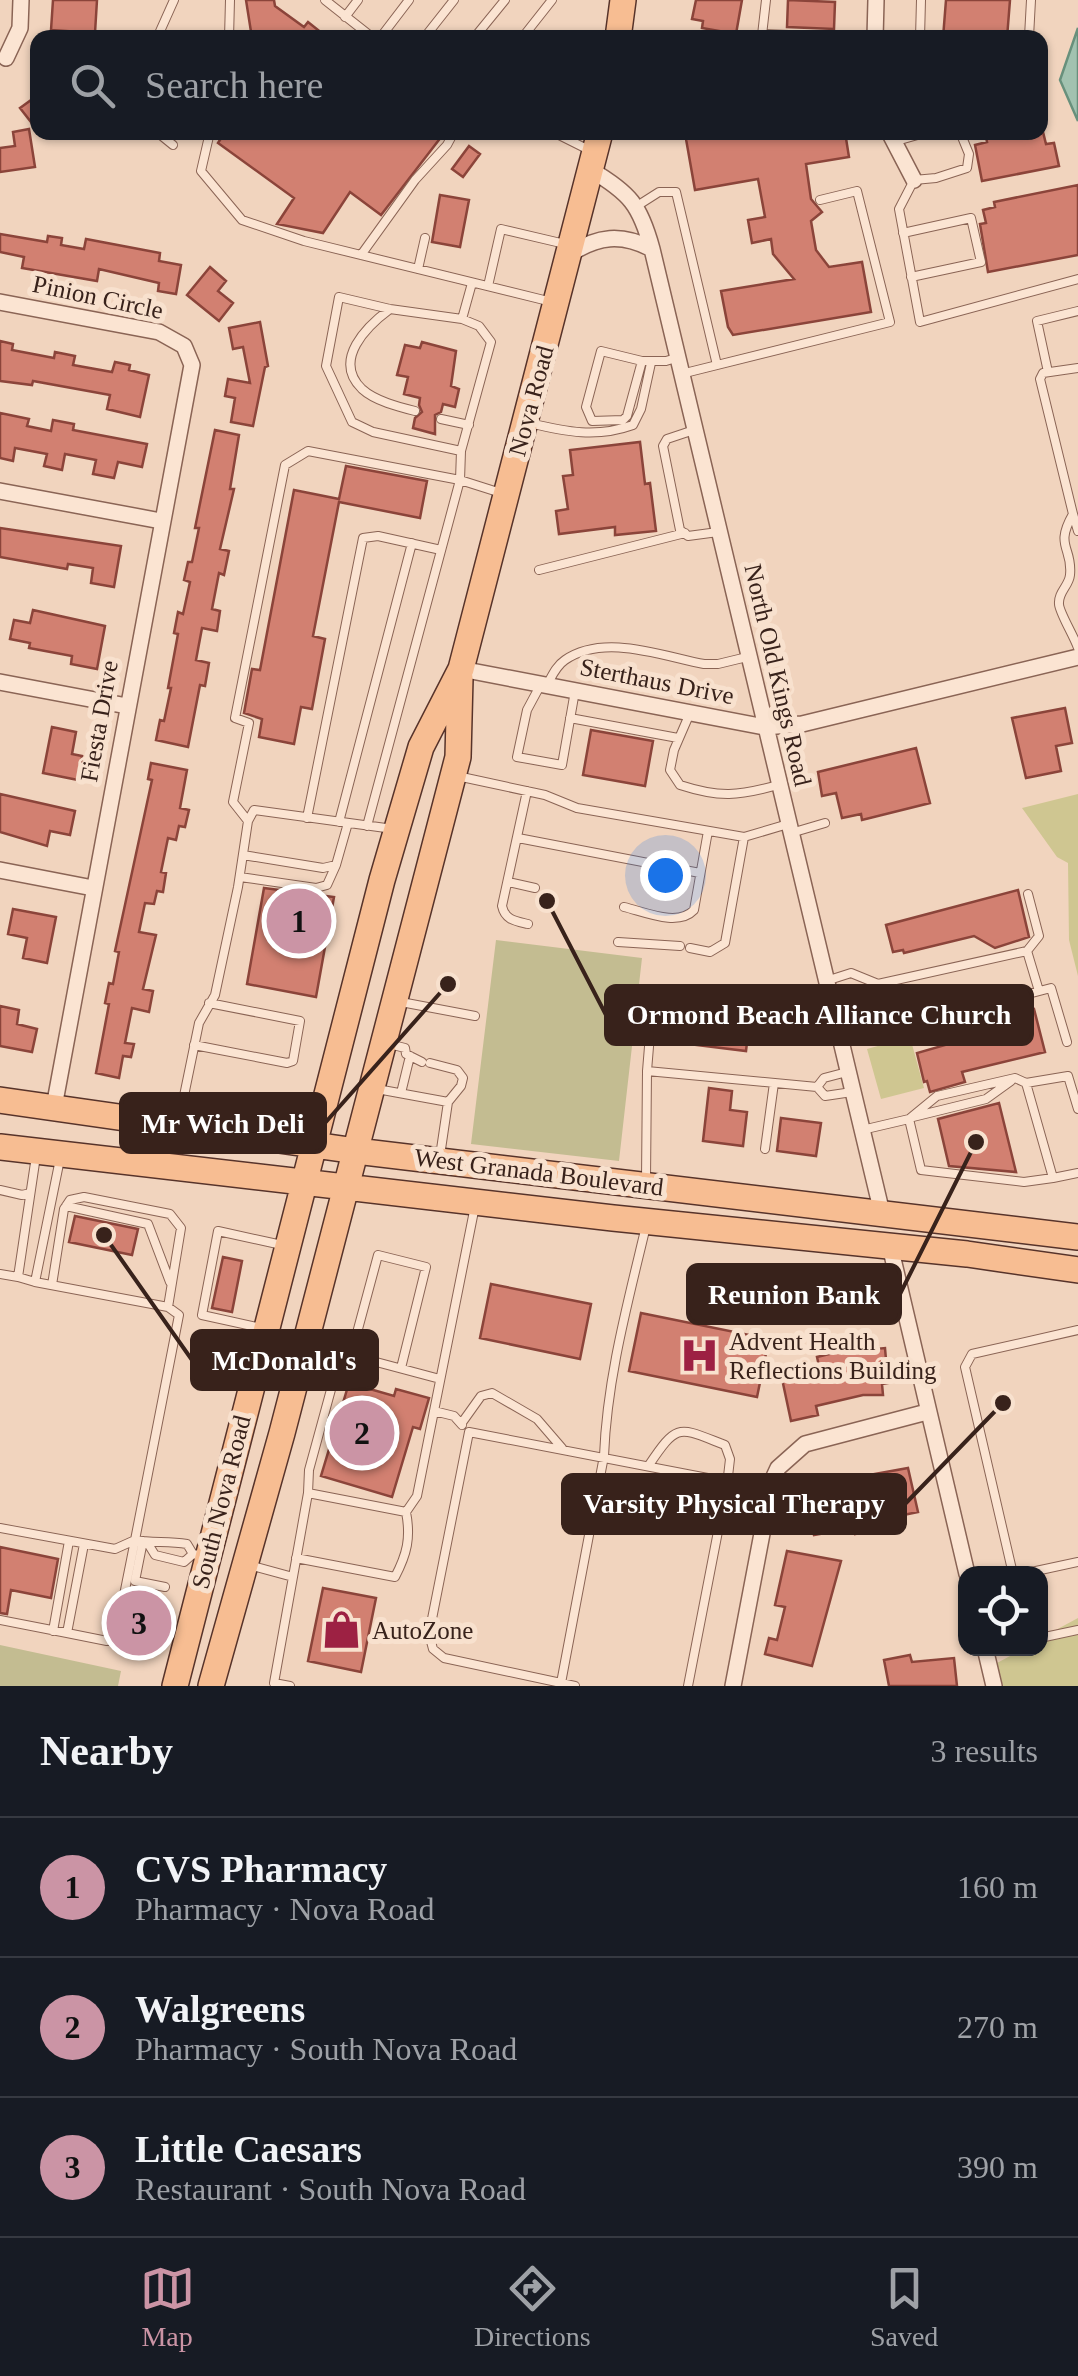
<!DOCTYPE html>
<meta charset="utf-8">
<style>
:root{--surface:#171b24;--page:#242831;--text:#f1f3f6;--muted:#9ea1a6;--line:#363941;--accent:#cb94a5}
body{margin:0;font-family:"Times New Roman",serif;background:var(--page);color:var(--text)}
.controls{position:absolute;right:30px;bottom:30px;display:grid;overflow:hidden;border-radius:20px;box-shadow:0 2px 8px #0004}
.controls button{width:90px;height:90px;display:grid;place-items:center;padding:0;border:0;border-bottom:2px solid var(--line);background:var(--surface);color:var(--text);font:50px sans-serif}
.you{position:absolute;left:665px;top:875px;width:35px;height:35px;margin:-25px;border:8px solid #fff;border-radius:50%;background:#1a73e8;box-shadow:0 0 0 15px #1a73e833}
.badge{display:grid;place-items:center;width:65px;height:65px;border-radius:50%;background:var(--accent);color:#111;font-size:32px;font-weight:700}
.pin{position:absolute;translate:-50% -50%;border:5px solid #fff;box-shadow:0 2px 10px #0006}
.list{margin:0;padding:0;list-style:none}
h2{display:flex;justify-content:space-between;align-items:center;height:130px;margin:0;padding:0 40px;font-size:42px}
h2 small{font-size:32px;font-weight:400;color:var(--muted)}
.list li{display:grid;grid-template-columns:65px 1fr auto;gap:30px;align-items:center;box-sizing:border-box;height:140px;padding:0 40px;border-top:2px solid var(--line)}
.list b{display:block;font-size:38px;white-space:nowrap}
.list p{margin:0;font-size:32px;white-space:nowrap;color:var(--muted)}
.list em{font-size:32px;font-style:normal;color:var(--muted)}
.icon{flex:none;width:55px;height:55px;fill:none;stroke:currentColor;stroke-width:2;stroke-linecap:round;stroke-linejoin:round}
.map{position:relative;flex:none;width:1078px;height:1686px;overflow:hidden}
.search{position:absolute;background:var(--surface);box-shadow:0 2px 8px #0004;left:30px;right:30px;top:30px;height:110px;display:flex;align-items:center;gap:25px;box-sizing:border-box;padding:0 35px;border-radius:20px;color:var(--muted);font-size:38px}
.sheet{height:550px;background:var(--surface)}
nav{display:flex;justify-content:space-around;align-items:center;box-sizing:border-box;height:140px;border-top:2px solid var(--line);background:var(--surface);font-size:28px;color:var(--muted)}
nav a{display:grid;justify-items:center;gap:5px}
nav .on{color:var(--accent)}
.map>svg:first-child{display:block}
.green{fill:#cfc691}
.cemetery{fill:#c3bc91}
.water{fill:#a2c2b0;stroke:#68907c;stroke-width:2.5}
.building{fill:#d28071;stroke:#8b443a;stroke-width:2.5}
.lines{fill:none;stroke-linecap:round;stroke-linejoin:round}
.lane-casing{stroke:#8a6455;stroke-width:10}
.street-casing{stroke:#8a6455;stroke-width:18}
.primary-casing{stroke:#57332a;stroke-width:28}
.lane{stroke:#fbe4d2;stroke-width:8}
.street{stroke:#fbe4d2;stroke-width:15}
.primary{stroke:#f7bd92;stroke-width:25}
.labels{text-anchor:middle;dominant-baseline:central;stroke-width:10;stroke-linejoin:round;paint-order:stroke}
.street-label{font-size:25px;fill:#38221b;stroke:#f8e1ce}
.poi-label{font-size:25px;fill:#38221b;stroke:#f8e1ce;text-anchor:start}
.leader{fill:none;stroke:#38221b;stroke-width:4}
.callout-dot{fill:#38221b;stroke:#f8e1ce;stroke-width:4}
.callout{fill:#38221b;stroke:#38221b;stroke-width:4}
.callout-label{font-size:28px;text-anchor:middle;font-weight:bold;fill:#fff}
</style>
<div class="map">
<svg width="1078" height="1686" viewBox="0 0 1078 1686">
<rect width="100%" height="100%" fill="#f1d4be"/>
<!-- green -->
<path class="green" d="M1078 794V976L1069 940 1068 863 1057 857 1022 808Z
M910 1037 924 1088 881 1099 867 1049Z
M1078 1618V1686H1003L997 1663 1023 1649 1040 1648 1041 1638Z"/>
<!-- cemetery -->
<path class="cemetery" d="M496 940 642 958 619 1161 471 1144Z
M0 1645 121 1671 118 1686H0Z"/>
<!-- water -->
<path class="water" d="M1078 28V121L1060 80Z"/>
<!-- building -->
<path class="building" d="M53 0H97L95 33 51 30Z
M246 0H274L275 6 304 27 308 22 328 38H252Z
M696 0H742L736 34 702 28 703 21 692 19Z
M788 0 835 2 834 29 787 27Z
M946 0H1010L1007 38H943Z
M38 95V131L20 108Z
M29 129 35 167 0 172V148L15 146 13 132Z
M225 132H445L381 215 350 192 323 233 277 224 294 198 218 143Z
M722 132H845L849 157 806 164 811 199 822 212 811 221 816 250 829 267 862 262 871 312 733 335 728 327 721 291 794 279 773 254 771 239 752 243 748 220 765 217 758 179 695 190 686 139Z
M985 132H1043L1046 144 1054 143 1059 166 982 181 975 145 987 142Z
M469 146 480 154 463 177 452 169Z
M1078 185V255L988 272 980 224 986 223 983 210 995 207 994 202Z
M440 195 469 200 460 247 432 242Z
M0 234 47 242 48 236 62 238 61 245 84 249 86 239 160 253 159 261 181 265 176 294 158 291 159 283 99 269 97 281 22 268 24 257 0 252Z
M210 267 226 281 218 291 233 303 219 321 187 295Z
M260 322 268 366 265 367 253 426 231 422 235 398 225 396 228 379 250 383 243 347 233 349 229 328Z
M0 341 13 344 12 350 54 358 55 352 75 356 73 365 112 372 115 362 130 365 129 370 149 375 140 417 107 409 110 395 33 381 32 385 0 381Z
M422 342 456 351 451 386 459 389 455 407 443 404 441 412 435 415V434L413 428 415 418 422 412 419 405 420 398 404 394 408 377 397 375 405 345 420 348Z
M0 413 29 419 27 426 51 431 53 420 74 424 73 430 147 444 142 467 118 462 114 478 93 474 96 460 65 454 62 470 44 466 47 454 15 448 13 461 0 458Z
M215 430 239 435 230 489H234L220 549 229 551 224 575 219 573 212 609 220 611 217 631 202 628 196 660 209 663 205 686 200 685 188 747 156 740 160 720 164 721 171 688H168L178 634 174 633 178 612 183 614 190 582 184 580 188 562H192L199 528H195Z
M640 442 645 484 650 483 656 531 615 535V527L559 534 556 511 568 509 563 476 573 475 570 450Z
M346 466 427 481 420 518 339 502 313 636 325 639 312 709 301 707 294 744 259 737 262 719 244 713 252 669 260 670 294 490 339 499Z
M0 528 121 546 114 587 91 583 93 568 68 564 67 569 0 557Z
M33 610 105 626 97 669 71 664 72 656 29 648 30 643 10 639 14 620 30 623Z
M1065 708 1072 743 1056 746 1061 771 1026 778 1012 718Z
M52 727 76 732 72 754 82 756 78 780 43 773Z
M591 730 653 741 645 786 583 775Z
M916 748 930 803 862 820 861 814 842 818 836 793 822 796 818 772Z
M151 763 187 770 180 808 189 810 185 827 179 826 176 840 168 838 161 872 166 873 163 892 157 891 154 904 145 903 139 932 156 935 143 989 153 991 149 1012 132 1008 125 1043 134 1044 131 1057 123 1056 119 1078 96 1073 109 1004 105 1003 109 983 113 984 119 952 115 951 152 780 148 779Z
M0 794 75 811 70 835 50 831 47 846 0 832Z
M264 888 334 897 316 997 247 984Z
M1018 890 1029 937 995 948 974 936 904 953 903 950 893 952 886 925Z
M13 909 56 917 47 963 23 958 27 938 8 934Z
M686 992 752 1000 746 1051 680 1043Z
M0 1006 19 1010 17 1024 37 1029 32 1052 0 1046Z
M1034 1009 1045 1052 962 1072 965 1082 930 1092 927 1081 924 1082 917 1053 1004 1028 1006 1016Z
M709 1088 732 1091 730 1110 747 1112 743 1146 703 1141Z
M999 1103 1016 1172 949 1166 938 1119Z
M781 1118 821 1123 816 1156 777 1151Z
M75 1216 138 1229 132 1255 69 1242Z
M223 1257 242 1261 232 1312 212 1308Z
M491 1284 591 1304 580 1359 480 1338Z
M641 1313 769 1339 757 1397 629 1371Z
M842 1344 844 1352 885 1348 888 1383 882 1384 883 1395H863L816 1406 818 1415 791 1421 781 1374 819 1366 817 1357 829 1354 827 1347Z
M349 1383 394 1396 396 1389 429 1398 420 1429 413 1427 392 1497 321 1476Z
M908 1468 918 1512 879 1520 881 1529 855 1534 853 1528 814 1535 807 1498 816 1496 814 1485Z
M0 1547 58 1559 51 1598 11 1590 7 1614 0 1613Z
M787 1551 841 1561 812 1666 765 1654 769 1638 777 1640 785 1607 775 1605Z
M323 1588 376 1598 361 1672 308 1661Z
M129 1609 154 1614 148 1642 123 1637Z
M910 1655 912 1662 954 1658 957 1686H889L884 1660Z"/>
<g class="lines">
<defs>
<path id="lane" d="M325 0 373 38
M345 17 358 0
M762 34 870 38
M762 35 766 0
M1029 37 1031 0
M157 38 174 0
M229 38 230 0
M380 38 409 0
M424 38 454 0
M474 38 505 0
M522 38 552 0
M920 38 921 0
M157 132 173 145
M210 132 201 171 242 220 304 241 552 302
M553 132 591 151
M960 132 969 154 967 168 936 178 914 180 899 209 920 322 1078 279
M893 142 928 132
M637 206 659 192H676L717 365
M903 233 971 218 981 262 911 277
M361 255 415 180 447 145 454 132
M418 269 425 238
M488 286 501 229 565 244
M390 309C367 326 332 360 362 389 375 401 399 407 415 411
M462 319 472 283
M642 361 627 416 623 420 592 421 586 407 601 351 642 361H666L676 358
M1048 372 1037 321 1078 311
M681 374 890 322 857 191 820 200
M441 419 469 425
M530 423C566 432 597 438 633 425L641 409 651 363
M694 430 667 439 663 446 680 530 688 536 718 532
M461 451 373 432 352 422 326 366 339 297 390 309 462 319 479 326 491 342 461 451 460 480 501 493
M1073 514 1040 379 1043 373 1078 368
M1078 531 1073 514C1054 547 1073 547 1070 575 1069 586 1058 592 1059 604 1059 612 1074 636 1078 648
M539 570 685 533
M541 684 527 710 517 757 562 765 575 691
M547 685C552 676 556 666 565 660 604 633 662 656 704 664H718L747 657
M690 713 674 750 670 770 680 785C720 798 738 796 778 785
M570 718 678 738
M457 776 545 795 577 808 744 837 788 824
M527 791 502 906C505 920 515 921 528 924
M307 818 363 538 378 536 441 550
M248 821 233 802 249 723 235 718 285 465 308 451 460 480 367 826
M339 822 412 543
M791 833 825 823
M518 838 700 873
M243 855 323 868 336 865 348 823
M240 877 316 888 327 885 336 865
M508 882 535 888
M624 907C645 912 678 927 694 910L708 831
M618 942 680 946
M690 948 710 952 725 943 744 837
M1027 951 1039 991
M826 981 851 973 878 984 1027 951 1039 936 1028 894
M401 1002 475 1016
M841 1043 1051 988 1067 1042
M389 1044 405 1048 406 1054 422 1062
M194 1045 287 1063 293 1061 300 1021 209 1003
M430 1063 457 1070 463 1078 461 1086 448 1102 440 1156
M647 1071 653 998
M817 1087 824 1078 847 1072
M377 1089 448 1102
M401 1093 410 1056
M913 1117 986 1099 1011 1081
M909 1119 937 1096 1015 1078 1026 1083
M179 1120 199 1023 215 995 238 887 248 821 254 810 393 829
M862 1130 909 1119 921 1170 1024 1182 1053 1178 1026 1083 1068 1076 1078 1109
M765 1149 774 1083
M36 1156 18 1277 35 1282 168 1307 181 1228 170 1214 84 1197 70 1200 64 1209 52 1285
M1053 1178 1078 1173
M646 1179 647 1071 817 1087 825 1096 852 1092
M0 1190 22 1195 30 1193
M66 1206 148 1224 170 1282
M0 1274 18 1277
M35 1282 60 1159
M168 1307 179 1315 135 1540C152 1543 168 1541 187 1544L193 1554 203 1556
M261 1328 202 1315 218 1231 282 1245
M350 1355 440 1379
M351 1355 378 1255 426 1267 401 1368
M434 1411 454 1416 462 1425
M461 1424 481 1396 492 1393 537 1419 562 1448
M649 1465C678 1422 678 1427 725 1445L730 1459 727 1485
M308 1493 406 1512
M0 1528 115 1549 135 1540
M143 1541 135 1581 165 1587
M147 1542 155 1555 184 1562 193 1554
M296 1558 395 1577C407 1554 411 1538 406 1512L417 1496 475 1206
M249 1565 293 1577
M1013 1574 965 1367 972 1354 1078 1330
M1022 1574 1078 1562
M0 1620 67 1633 84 1544
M53 1631 69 1541
M67 1633 107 1641 116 1635 135 1540
M1040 1638 1078 1630
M561 1683 604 1456C607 1378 628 1302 646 1226
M290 1686 274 1683 308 1493 309 1470 341 1353 311 1343
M575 1686 444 1658 433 1649 429 1634 469 1432 718 1480 727 1485 688 1686"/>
<path id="street" d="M875 38 876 0
M6 58 20 28 21 0
M889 132 914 180
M591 170C630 193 640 205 652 249L882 1213
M570 254C598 236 621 233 652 249
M0 302 159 332 184 346 192 365 54 1107
M0 491 161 521
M461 669 764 727 802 724 1078 657
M0 682 127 706
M0 870 93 888
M890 1246 967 1574
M985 1648 994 1686
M733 1686 772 1481 778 1468 805 1444 927 1412"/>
<path id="primary" d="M618 38 623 0
M0 1100 356 1151 1078 1237
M0 1147 613 1218 967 1254 1078 1270
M175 1686 382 880 421 747 461 669 600 132
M211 1686 282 1433 458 757 460 678"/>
</defs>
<!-- lane casing -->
<use href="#lane" class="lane-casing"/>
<!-- street casing -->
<use href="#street" class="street-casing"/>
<!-- primary casing -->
<use href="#primary" class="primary-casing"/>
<!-- lane -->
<use href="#lane" class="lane"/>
<!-- street -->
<use href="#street" class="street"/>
<!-- primary -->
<use href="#primary" class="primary"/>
</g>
<!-- icons -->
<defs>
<symbol id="hospital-bare" viewBox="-9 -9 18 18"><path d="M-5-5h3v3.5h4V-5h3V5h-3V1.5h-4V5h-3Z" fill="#9d2143" stroke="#f8e1ce" stroke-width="2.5" paint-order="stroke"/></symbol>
<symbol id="shop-bare" viewBox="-9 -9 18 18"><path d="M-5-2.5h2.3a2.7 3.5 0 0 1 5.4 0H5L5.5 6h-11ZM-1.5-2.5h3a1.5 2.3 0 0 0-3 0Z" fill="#9d2143" stroke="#f8e1ce" stroke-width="2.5" paint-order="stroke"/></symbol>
</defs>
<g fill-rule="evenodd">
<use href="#hospital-bare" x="672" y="1328" width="55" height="55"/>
<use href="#shop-bare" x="314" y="1602" width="55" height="55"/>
</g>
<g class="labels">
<!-- street labels -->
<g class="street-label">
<text transform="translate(98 297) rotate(12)">Pinion Circle</text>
<text transform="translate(531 401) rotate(-75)">Nova Road</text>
<text transform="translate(778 675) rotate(77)">North Old Kings Road</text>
<text transform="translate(657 681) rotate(11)">Sterthaus Drive</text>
<text transform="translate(99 721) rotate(-80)">Fiesta Drive</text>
<text transform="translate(539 1172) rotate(7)">West Granada Boulevard</text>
<text transform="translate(221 1502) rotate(-76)">South Nova Road</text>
</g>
<!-- poi labels -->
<g class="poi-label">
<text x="729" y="1341">Advent Health<tspan x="729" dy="29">Reflections Building</tspan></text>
<text x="372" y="1630">AutoZone</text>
</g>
</g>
<!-- callouts -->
<path class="leader" d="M547 901L606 1015M448 984L325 1123M976 1142L900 1294M104 1235L192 1360M1003 1403L905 1504"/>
<g class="callout-dot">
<circle cx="547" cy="901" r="10"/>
<circle cx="448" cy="984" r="10"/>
<circle cx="976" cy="1142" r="10"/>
<circle cx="104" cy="1235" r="10"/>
<circle cx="1003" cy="1403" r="10"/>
</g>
<g class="callout">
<rect x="606" y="986" width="426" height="58" rx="10"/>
<rect x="121" y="1094" width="204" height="58" rx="10"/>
<rect x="688" y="1265" width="212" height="58" rx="10"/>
<rect x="192" y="1331" width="185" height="58" rx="10"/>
<rect x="563" y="1475" width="342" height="58" rx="10"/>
</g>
<g class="callout-label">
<text x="819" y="1024">Ormond Beach Alliance Church</text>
<text x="223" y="1133">Mr Wich Deli</text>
<text x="794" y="1304">Reunion Bank</text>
<text x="284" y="1370">McDonald's</text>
<text x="734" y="1513">Varsity Physical Therapy</text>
</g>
</svg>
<div class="controls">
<button><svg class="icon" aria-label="locate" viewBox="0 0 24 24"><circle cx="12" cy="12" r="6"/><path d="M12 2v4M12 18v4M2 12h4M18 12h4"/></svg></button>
</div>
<div class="you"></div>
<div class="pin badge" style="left:299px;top:921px">1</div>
<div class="pin badge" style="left:362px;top:1433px">2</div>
<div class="pin badge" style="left:139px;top:1623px">3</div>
<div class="search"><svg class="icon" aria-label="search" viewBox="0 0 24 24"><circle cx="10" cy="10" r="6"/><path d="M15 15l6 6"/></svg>Search here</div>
</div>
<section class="sheet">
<h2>Nearby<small>3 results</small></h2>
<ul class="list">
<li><span class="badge">1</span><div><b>CVS Pharmacy</b><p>Pharmacy · Nova Road</p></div><em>160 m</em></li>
<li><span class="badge">2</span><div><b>Walgreens</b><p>Pharmacy · South Nova Road</p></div><em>270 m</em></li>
<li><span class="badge">3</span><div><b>Little Caesars</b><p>Restaurant · South Nova Road</p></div><em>390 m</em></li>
</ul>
</section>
<nav>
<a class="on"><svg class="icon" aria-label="map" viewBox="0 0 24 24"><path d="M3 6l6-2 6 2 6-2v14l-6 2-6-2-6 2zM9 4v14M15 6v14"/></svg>Map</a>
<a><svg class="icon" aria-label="directions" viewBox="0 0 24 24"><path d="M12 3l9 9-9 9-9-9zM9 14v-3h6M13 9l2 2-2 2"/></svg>Directions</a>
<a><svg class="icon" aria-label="saved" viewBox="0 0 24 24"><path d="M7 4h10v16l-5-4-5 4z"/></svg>Saved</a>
</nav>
